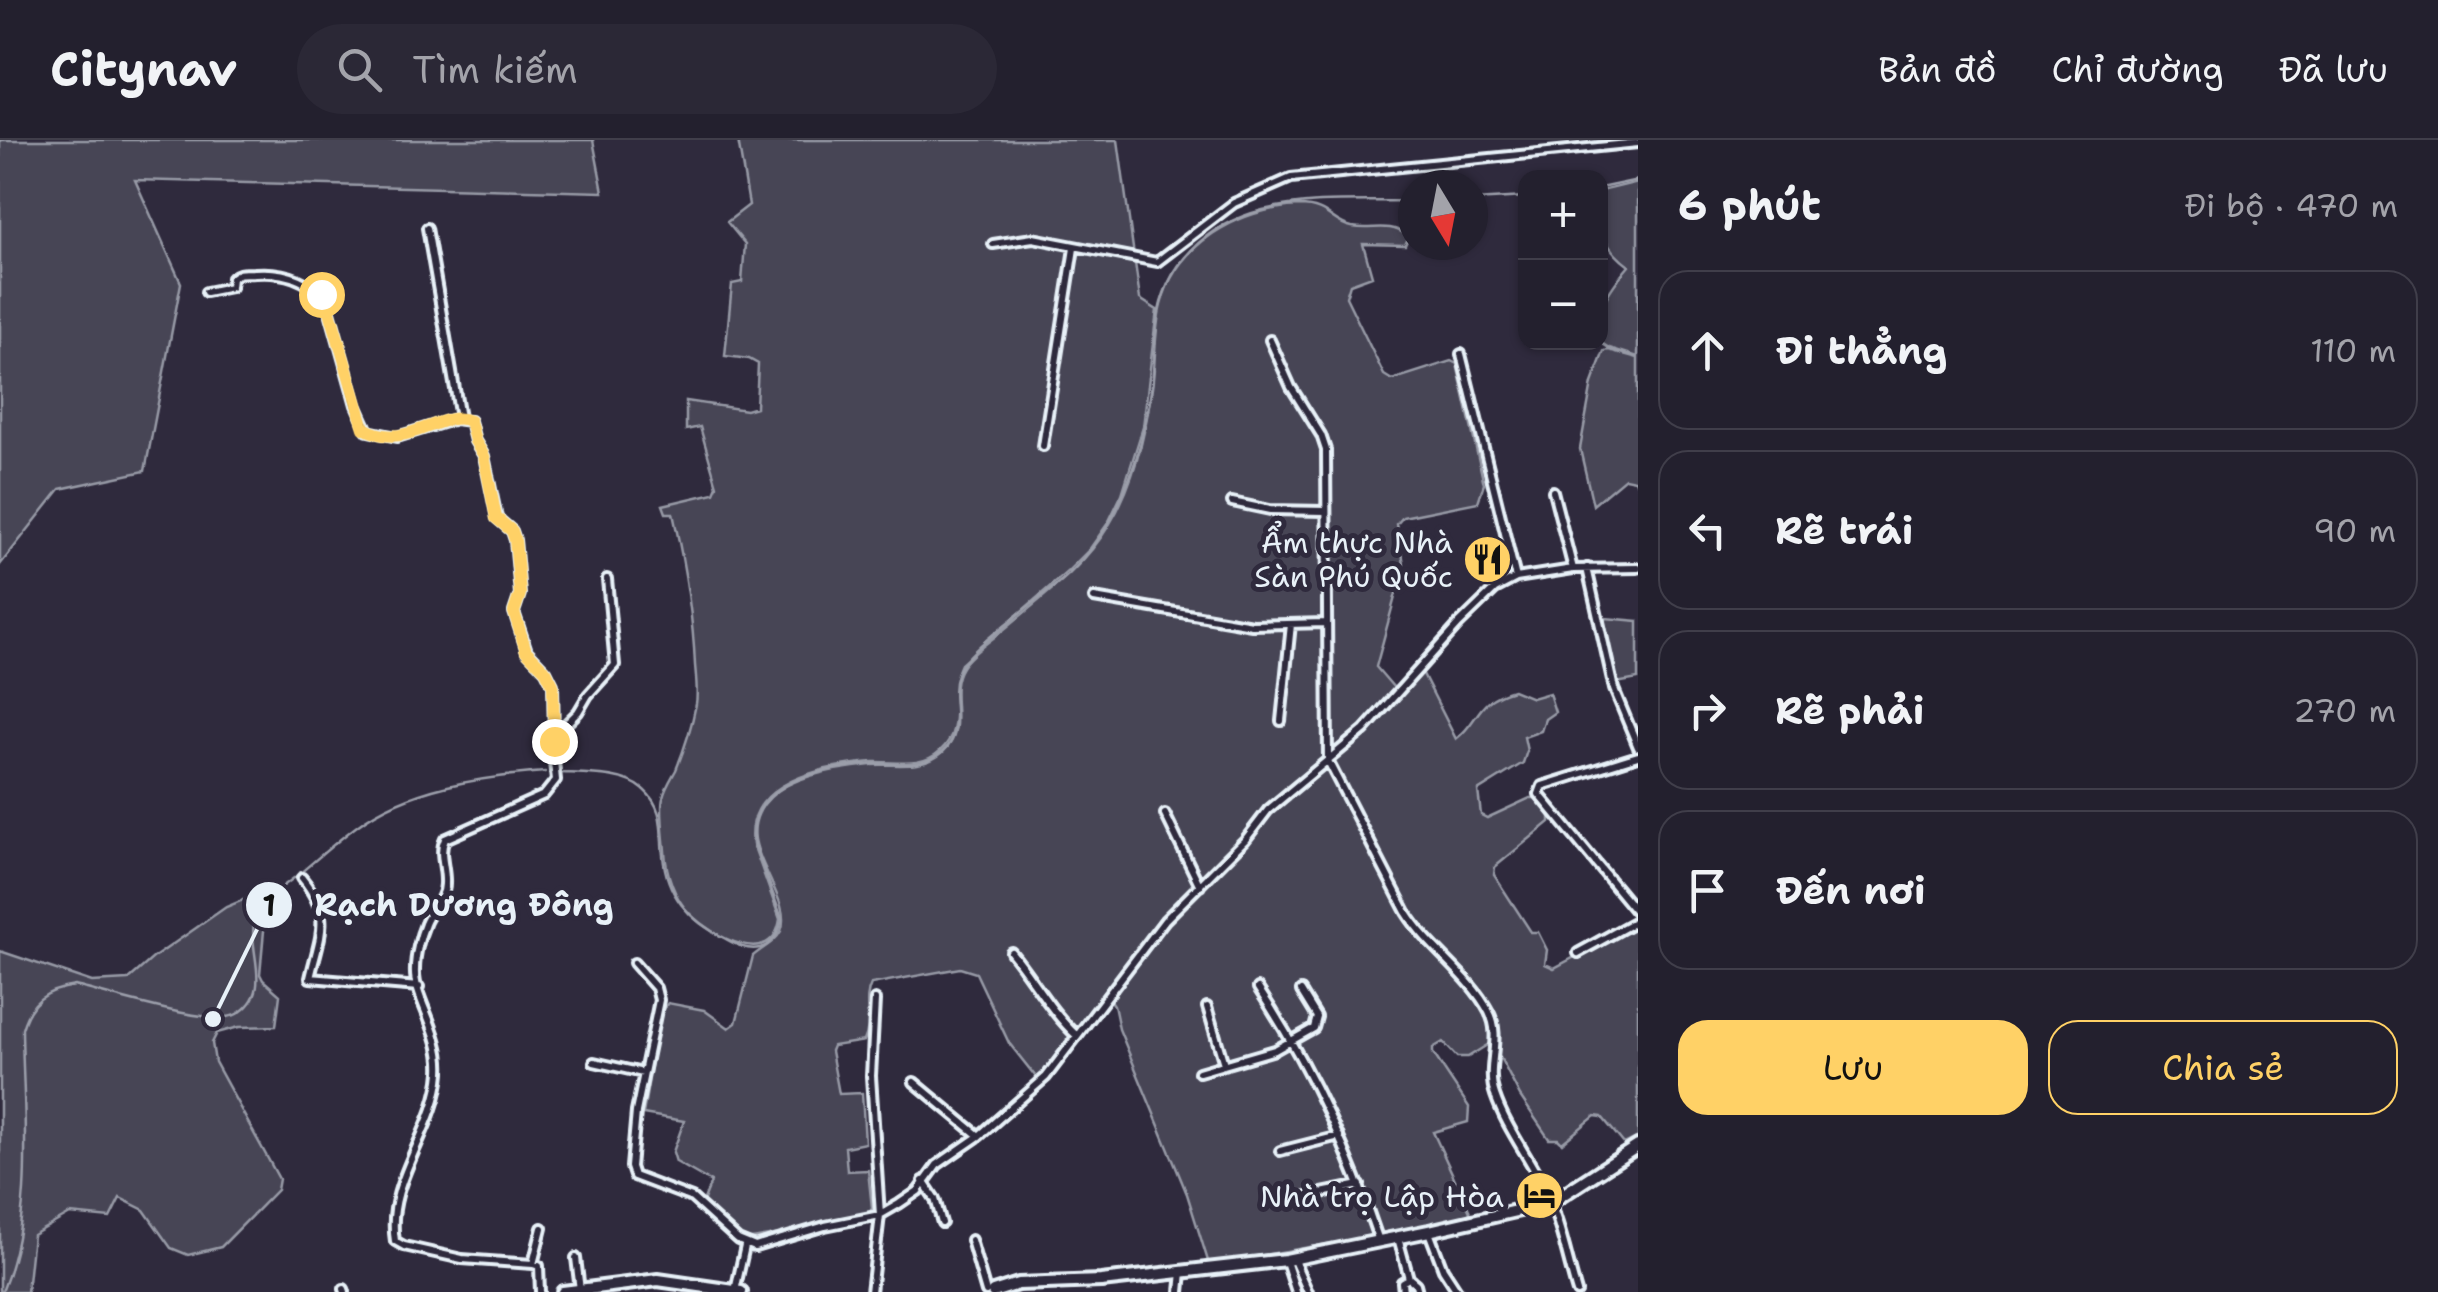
<!DOCTYPE html>
<html lang="vi">
<meta charset="utf-8">
<style>
:root{--surface:#23202e;--page:#2b2836;--text:#f1f3f6;--muted:#a3a3aa;--line:#403e4a;--accent:#ffd166}
body{margin:0;font-family:"Shantell Sans",sans-serif;background:var(--page);color:var(--text)}
.controls{position:absolute;right:30px;top:30px;display:grid;overflow:hidden;border-radius:20px;box-shadow:0 2px 8px #0004}
.controls button{width:90px;height:90px;display:grid;place-items:center;padding:0;border:0;border-bottom:2px solid var(--line);background:var(--surface);color:var(--text);font:50px sans-serif}
.compass{position:absolute;left:1398px;top:30px;width:90px;height:90px;border-radius:50%;background:var(--surface);box-shadow:0 2px 8px #0004;rotate:170deg}
.stop{position:absolute;width:30px;height:30px;margin:-22px;border:8px solid #ffd166;border-radius:50%;background:#fff}
.stop.end{background:#ffd166;border-color:#fff;box-shadow:0 2px 10px #0008}
.list{margin:0;padding:0;list-style:none}
h2{display:flex;justify-content:space-between;align-items:center;height:130px;margin:0;padding:0 40px;font-size:42px}
h2 small{font-size:32px;font-weight:400;color:var(--muted)}
.list li{display:grid;grid-template-columns:65px 1fr auto;gap:30px;align-items:center;box-sizing:border-box;height:160px;margin:0 20px 20px;padding:0 20px;border:2px solid var(--line);border-radius:30px}
.list b{display:block;font-size:38px;white-space:nowrap}
.list em{font-size:32px;font-style:normal;color:var(--muted)}
.actions{display:flex;gap:20px;padding:30px 40px}
.actions a{flex:1;padding:22px 0;border:2px solid var(--accent);border-radius:30px;text-align:center;font-size:35px;color:var(--accent)}
.actions .main{background:var(--accent);color:#111}
.icon{flex:none;width:55px;height:55px;fill:none;stroke:currentColor;stroke-width:2;stroke-linecap:round;stroke-linejoin:round}
.map{position:relative;flex:none;width:1638px;height:1152px;overflow:hidden}
header{display:flex;align-items:center;gap:60px;box-sizing:border-box;height:140px;padding:0 50px;background:var(--surface);border-bottom:2px solid var(--line)}
header strong{font-size:48px}
nav{display:flex;gap:55px;margin-inline-start:auto;font-size:35px}
.search{width:700px;height:90px;background:var(--page);display:flex;align-items:center;gap:25px;box-sizing:border-box;padding:0 35px;border-radius:55px;color:var(--muted);font-size:38px}
main{display:flex}
aside{flex:1;background:var(--surface)}
.map>svg:first-child{display:block}
.green{fill:#464455;stroke:#979aa6;stroke-width:2.5}
.lines{fill:none;stroke-linecap:round;stroke-linejoin:round}
.stream{stroke:#9c9fab;stroke-width:2.5}
.street-casing{stroke:#e8f1f8;stroke-width:14}
.secondary-casing{stroke:#e8f1f8;stroke-width:18}
.street{stroke:#2f2a3d;stroke-width:6}
.secondary{stroke:#2f2a3d;stroke-width:10}
.route{stroke:#ffd166;stroke-width:12}
.labels{text-anchor:middle;dominant-baseline:central;stroke-width:10;stroke-linejoin:round;paint-order:stroke}
.poi-label{font-size:30px;fill:#e8f1f8;stroke:#2f2a3d;text-anchor:end}
.leader{fill:none;stroke:#e8f1f8;stroke-width:4}
.callout-dot{fill:#e8f1f8;stroke:#2f2a3d;stroke-width:4}
.mark-label{font-size:30px;text-anchor:middle;font-weight:bold;fill:#111}
.callout-label{font-size:32px;text-anchor:middle;font-weight:bold;fill:#e8f1f8;stroke:#2f2a3d;stroke-width:10;stroke-linejoin:round;paint-order:stroke}
</style>
<header>
<strong>Citynav</strong>
<div class="search"><svg class="icon" aria-label="search" viewBox="0 0 24 24"><circle cx="10" cy="10" r="6"/><path d="M15 15l6 6"/></svg>Tìm kiếm</div>
<nav><a>Bản đồ</a><a>Chỉ đường</a><a>Đã lưu</a></nav>
</header>
<main>
<div class="map">
<svg width="1638" height="1152" viewBox="0 0 1638 1152">
<rect width="100%" height="100%" fill="#2f2a3d"/>
<filter id="ink" filterUnits="userSpaceOnUse"><feTurbulence type="fractalNoise" baseFrequency=".01" numOctaves="2"/><feDisplacementMap in="SourceGraphic" scale="20" xChannelSelector="R" yChannelSelector="G"/><feConvolveMatrix kernelMatrix="1 2 1 2 8 2 1 2 1" color-interpolation-filters="sRGB"/></filter>
<g filter="url(#ink)">
<!-- green -->
<path class="green" d="M0 0H593L603 52 135 40 181 143 145 331 60 349 0 425Z
M738 0H1118L1140 159 1157 170 1143 287 1122 354 1108 383 1089 410 1068 431 961 524C947 553 967 587 940 611 921 629 896 621 873 622 825 626 744 641 753 704L780 779C773 830 712 796 690 774 674 758 666 733 665 711 664 697 660 670 663 658 665 648 671 639 676 630 684 610 692 585 696 564 698 552 696 537 695 525 693 474 684 423 673 373H666L663 365 714 353 717 346 700 287 686 290V261L746 270 756 267 758 224 749 219 725 216 732 144 742 142 745 104 727 82 749 65Z
M1638 42V217L1609 208 1600 202C1600 164 1604 155 1629 126 1599 104 1600 86 1601 51Z
M1299 66C1329 66 1331 83 1352 87 1377 91 1385 81 1409 96L1405 105 1363 104 1372 136 1350 144 1346 157 1384 235 1392 240 1451 221 1457 224 1484 344 1478 362 1403 377 1397 384 1404 424 1376 527 1394 548 1422 532 1456 599C1481 580 1474 561 1513 550L1532 558 1549 553 1555 572 1545 579 1541 591 1524 597 1527 611 1523 623 1478 651 1481 675 1487 678 1530 658H1537L1550 675V682L1495 727 1494 735 1531 792H1538L1547 810 1545 824 1554 828 1638 783V997L1624 1004 1602 977 1595 976 1562 1003 1558 999H1549L1520 956 1492 902 1468 917H1457L1443 902 1433 908V913L1469 967 1468 982 1433 992 1470 1072 1466 1080 1223 1122 1208 1121 1187 1054 1119 889 1114 865 1106 853 1041 938 1036 937 1009 903 976 833 960 828 871 844C862 861 873 883 864 901L833 906 831 911 839 954 862 953 865 1003 845 1007 847 1031 868 1030 872 1068 869 1074C850 1077 754 1102 744 1099 729 1094 714 1074 703 1062L711 1042 676 1022 673 1012 684 981 643 974 660 873 668 863 704 870 729 888 736 883 753 816C763 807 775 803 781 791 796 754 723 697 770 656 795 635 839 628 871 625 896 623 922 631 943 612 970 586 945 554 962 527 971 513 989 502 1002 491 1040 459 1083 429 1109 385 1134 345 1145 294 1152 248 1156 221 1154 192 1161 165 1176 104 1238 69 1299 66Z
M1609 210 1638 218V347L1635 340 1625 338 1593 365 1580 309 1592 243 1604 211Z
M1605 478 1638 481V539L1616 543 1603 487Z
M255 755 266 769 260 834 263 840 280 855 276 886 239 887 217 893 212 903 215 922 279 1039 277 1050 221 1107 188 1115 171 1108 144 1070 120 1058 110 1078 70 1074 33 1095 27 1152H0V811L92 842 128 840 153 818 226 767Z"/>
<g class="lines">
<!-- stream -->
<path class="stream" d="M1600 48 1638 40
M1473 60 1526 57
M562 633C586 634 626 633 644 650 665 669 660 690 663 715 666 755 689 780 724 798 735 804 746 811 760 808 773 805 780 791 782 779L755 704C745 642 830 625 877 624 894 623 913 628 929 620 974 600 946 566 957 534 967 507 1044 457 1069 434 1120 385 1143 312 1152 244 1154 224 1154 203 1157 183 1164 125 1206 84 1263 70 1311 58 1364 62 1413 61
M2 1152C36 1070 23 977 22 889 30 861 46 850 75 846 105 853 215 888 237 874 277 850 244 810 256 776 262 759 284 746 299 734 318 718 337 701 357 686 409 647 482 637 545 632"/>
<defs>
<path id="street" d="M427 88 460 278
M993 104 1033 98 1157 122 1234 63 1291 38 1638 3
M206 152 231 147 232 138C241 131 244 134 255 133 283 131 307 138 327 161L356 265 368 291 397 297 455 279 470 281 475 301 484 316 497 378 512 391 515 400 520 454 514 472 527 511 546 531 553 545 554 598
M1270 200 1291 247 1321 295 1326 310 1328 621 1406 772C1429 809 1469 834 1489 872 1503 898 1485 926 1495 955 1506 988 1530 1018 1545 1050 1560 1080 1567 1119 1577 1152
M1461 214 1516 438
M1043 306 1074 108
M1553 351 1573 429
M1232 362 1270 370 1325 371
M1587 428 1614 549 1638 607
M1094 458 1252 485 1325 483
M1281 581 1291 484
M1638 616 1542 646 1539 654 1638 774
M1165 674 1200 746
M302 738C333 777 320 794 310 838L419 847
M1011 812C1034 840 1050 871 1077 896
M1578 813 1638 780
M634 823 656 848 659 860 636 972 631 1027 634 1036 692 1058 738 1100 755 1107 825 1086 880 1075 899 1064 918 1051 937 1025 979 996 1046 937 1165 780 1245 700 1268 670 1364 590 1459 484 1495 449 1516 438 1573 429 1638 428
M1258 848C1311 928 1349 1011 1379 1101
M1207 867 1224 924
M594 922 643 933
M1199 932 1275 910 1314 888 1317 877 1301 851
M914 942 979 996
M1280 1011 1339 996
M923 1041 935 1059 942 1083
M1297 1058 1360 1045
M1429 1092 1443 1129 1458 1152
M1398 1098 1409 1138 1416 1144 1418 1152
M971 1100 986 1152
M576 1118 580 1150
M1293 1118 1308 1152
M1286 1121 1296 1152
M533 1124 542 1088
M344 1149 345 1152
M735 1151 745 1106
M540 1152 539 1126 533 1124 462 1119 404 1106 395 1101C385 1042 436 990 440 932 443 893 413 858 415 829 415 815 420 796 425 784 430 770 445 760 445 744 446 727 438 714 445 699L544 655 556 640 553 613 557 593 578 572 588 555 615 525 607 439
M871 1152 880 1075 871 936 875 860
M1180 1152 1182 1132
M1403 1152 1402 1142 1409 1138"/>
<path id="secondary" d="M563 1152 658 1140 741 1152
M993 1152 1018 1144 1101 1141 1286 1120 1429 1091 1550 1063 1638 1006"/>
</defs>
<!-- street casing -->
<use href="#street" class="street-casing"/>
<!-- secondary casing -->
<use href="#secondary" class="secondary-casing"/>
<!-- street -->
<use href="#street" class="street"/>
<!-- secondary -->
<use href="#secondary" class="secondary"/>
</g>
</g>
<g class="lines" filter="url(#ink)">
<!-- route -->
<path class="route" d="M321 154 327 161 364 288C408 313 440 268 470 281L475 301 484 316 496 378 512 391 515 400 520 454 514 472 526 511 546 531 553 545 554 601"/>
</g>
<!-- icons -->
<defs>
<symbol id="restaurant-disc" viewBox="-11 -11 22 22"><circle r="9.5" fill="#ffd166" stroke="#2f2a3d"/><path d="M-5-6h1v4h1v-4h1v4h1v-4h1v5L-1.5 .5V6h-2V.5L-5-1ZM5-6V6H3V1.5H1.5Q1.5-4 5-6Z" fill="#111"/></symbol>
<symbol id="hotel-disc" viewBox="-11 -11 22 22"><circle r="9.5" fill="#ffd166" stroke="#2f2a3d"/><path d="M-6-4.5h1.5V1H6V5H4.5V3h-9V5H-6ZM-4 0a1.8 1.8 0 1 1 3.6 0ZM.5 0V-2.5h3Q6-2.5 6 0Z" fill="#111"/></symbol>
</defs>
<g fill-rule="evenodd">
<use href="#restaurant-disc" x="1460" y="392" width="55" height="55"/>
<use href="#hotel-disc" x="1512" y="1028" width="55" height="55"/>
</g>
<g class="labels">
<!-- poi labels -->
<g class="poi-label">
<text x="1453" y="402">Ẩm thực Nhà<tspan x="1453" dy="34">Sàn Phú Quốc</tspan></text>
<text x="1504" y="1056">Nhà trọ Lập Hòa</text>
</g>
</g>
<!-- callouts -->
<path class="leader" d="M213 879L269 765"/>
<g class="callout-dot">
<circle cx="213" cy="879" r="10"/>
<circle cx="269" cy="765" r="25"/>
</g>
<g class="mark-label">
<text x="269" y="776">1</text>
</g>
<g class="callout-label">
<text x="464" y="776">Rạch Dương Đông</text>
</g>
</svg>
<div class="controls">
<button>+</button>
<button>−</button>
</div>
<svg class="compass" viewBox="-18 -18 36 36"><path d="M0-13l5 13h-10z" fill="#e53935"/><path d="M0 13l5-13h-10z" fill="#a3a3aa"/></svg>
<div class="stop" style="left:321px;top:154px"></div>
<div class="stop end" style="left:554px;top:601px"></div>
</div>
<aside>
<h2>6 phút<small>Đi bộ · 470 m</small></h2>
<ul class="list">
<li><svg class="icon" aria-label="ahead" viewBox="0 0 24 24"><path d="M12 20V5M6 11l6-6 6 6"/></svg><div><b>Đi thẳng</b></div><em>110 m</em></li>
<li><svg class="icon" aria-label="left" viewBox="0 0 24 24"><path d="M17 20v-9H6M10 6l-5 5 5 5"/></svg><div><b>Rẽ trái</b></div><em>90 m</em></li>
<li><svg class="icon" aria-label="right" viewBox="0 0 24 24"><path d="M7 20v-9h11M14 6l5 5-5 5"/></svg><div><b>Rẽ phải</b></div><em>270 m</em></li>
<li><svg class="icon" aria-label="arrive" viewBox="0 0 24 24"><path d="M6 21V4h12l-3 4 3 4H6"/></svg><div><b>Đến nơi</b></div></li>
</ul>
<div class="actions"><a class="main">Lưu</a><a>Chia sẻ</a></div>
</aside>
</main>
